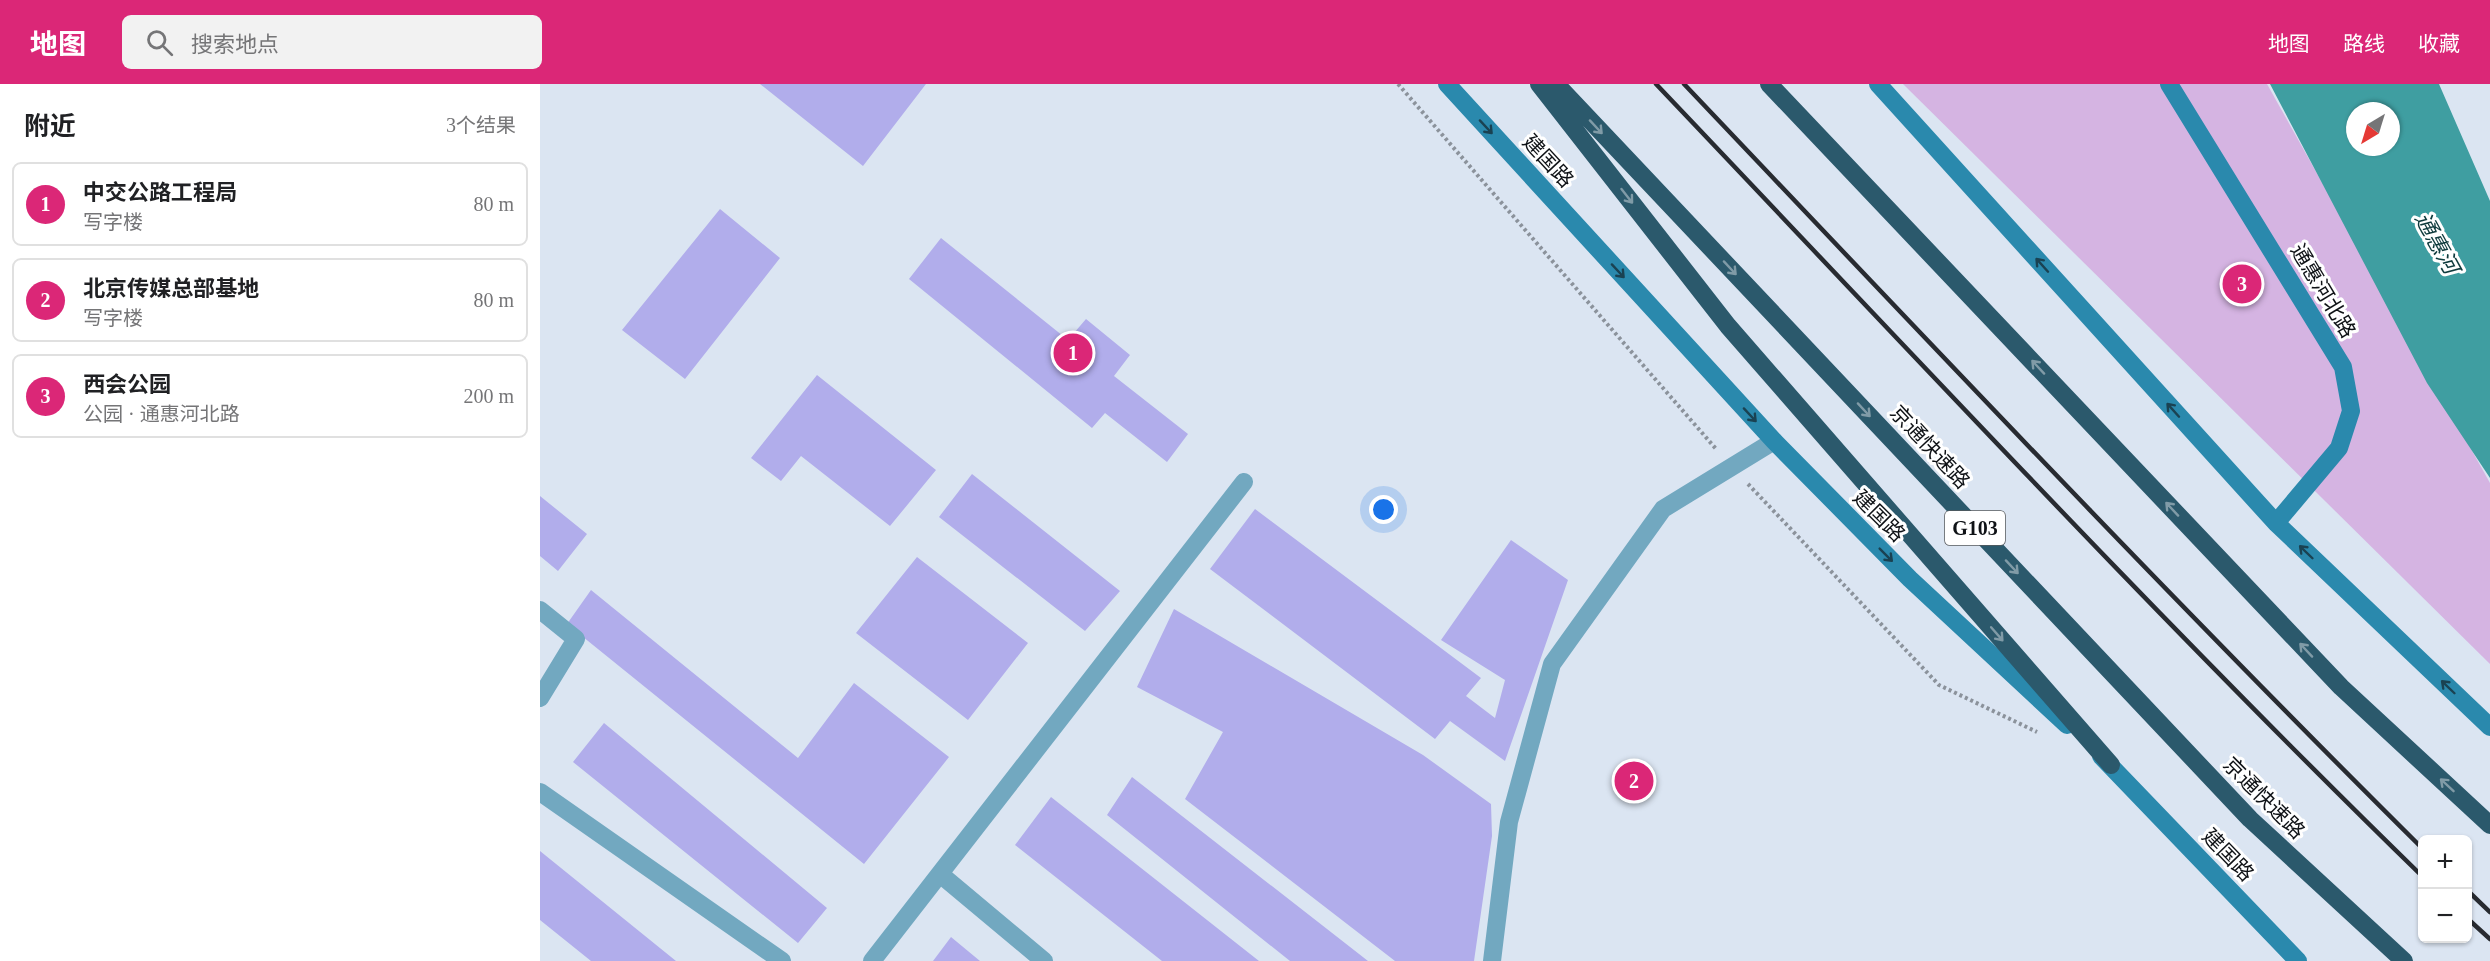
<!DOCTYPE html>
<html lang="zh">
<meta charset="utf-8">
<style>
:root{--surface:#fff;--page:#f2f2f2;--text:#202124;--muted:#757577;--line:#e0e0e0;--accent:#db2777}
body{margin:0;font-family:"Times New Roman","Noto Sans SC",serif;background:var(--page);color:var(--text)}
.controls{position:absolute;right:18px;bottom:18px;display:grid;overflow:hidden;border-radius:9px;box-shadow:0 2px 4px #0004}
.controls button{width:54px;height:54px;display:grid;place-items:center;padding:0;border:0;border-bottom:2px solid var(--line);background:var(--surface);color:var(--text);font:30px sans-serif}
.compass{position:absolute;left:1806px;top:18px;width:54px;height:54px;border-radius:50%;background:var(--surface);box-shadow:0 2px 4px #0004;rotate:218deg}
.you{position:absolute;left:844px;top:426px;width:21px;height:21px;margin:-15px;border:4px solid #fff;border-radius:50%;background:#1a73e8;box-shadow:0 0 0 9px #1a73e833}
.badge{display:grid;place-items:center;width:39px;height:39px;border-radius:50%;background:var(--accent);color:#fff;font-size:20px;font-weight:700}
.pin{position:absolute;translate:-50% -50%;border:3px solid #fff;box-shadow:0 2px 6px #0006}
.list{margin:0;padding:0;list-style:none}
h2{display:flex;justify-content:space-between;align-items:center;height:78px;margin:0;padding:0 24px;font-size:26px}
h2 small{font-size:20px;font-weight:400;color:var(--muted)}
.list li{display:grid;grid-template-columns:39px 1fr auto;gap:18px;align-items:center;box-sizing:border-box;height:84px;margin:0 12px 12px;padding:0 12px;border:2px solid var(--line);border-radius:9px}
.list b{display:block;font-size:22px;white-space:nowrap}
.list p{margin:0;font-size:20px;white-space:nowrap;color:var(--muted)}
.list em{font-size:20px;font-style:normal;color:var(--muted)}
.icon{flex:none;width:33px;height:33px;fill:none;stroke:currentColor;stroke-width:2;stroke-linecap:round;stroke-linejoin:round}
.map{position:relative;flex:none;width:1950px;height:877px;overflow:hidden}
header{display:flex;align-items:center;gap:36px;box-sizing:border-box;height:84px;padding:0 30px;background:var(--accent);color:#fff}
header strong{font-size:28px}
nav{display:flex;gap:33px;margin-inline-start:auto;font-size:21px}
.search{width:420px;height:54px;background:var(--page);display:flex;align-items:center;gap:15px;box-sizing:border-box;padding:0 21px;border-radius:9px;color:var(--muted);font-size:22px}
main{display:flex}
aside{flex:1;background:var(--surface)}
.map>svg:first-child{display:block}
.green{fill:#d5b4e2}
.water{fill:#3f9ea1;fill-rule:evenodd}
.building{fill:#b1adeb}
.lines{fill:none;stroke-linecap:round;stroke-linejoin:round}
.path{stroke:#8b929b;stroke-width:4;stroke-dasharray:3 3;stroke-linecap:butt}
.street{stroke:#72a8c0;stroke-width:18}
.secondary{stroke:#2a89ad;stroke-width:18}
.highway{stroke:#2b596c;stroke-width:18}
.rail{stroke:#282b31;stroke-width:4.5}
.oneway{stroke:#1a4252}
.oneway2{stroke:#809ba7}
.labels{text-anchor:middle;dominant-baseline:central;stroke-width:6;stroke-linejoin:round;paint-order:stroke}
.shield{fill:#fff;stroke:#57595c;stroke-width:1.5}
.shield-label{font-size:20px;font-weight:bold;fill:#0f1216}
.street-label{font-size:21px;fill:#0f1216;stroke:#fff}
.water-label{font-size:22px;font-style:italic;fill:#0f3b3d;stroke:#fff}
</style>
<header>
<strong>地图</strong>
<div class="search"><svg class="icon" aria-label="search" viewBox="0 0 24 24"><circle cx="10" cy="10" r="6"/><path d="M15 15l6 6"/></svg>搜索地点</div>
<nav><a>地图</a><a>路线</a><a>收藏</a></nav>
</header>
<main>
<aside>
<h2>附近<small>3个结果</small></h2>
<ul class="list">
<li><span class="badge">1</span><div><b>中交公路工程局</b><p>写字楼</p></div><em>80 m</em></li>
<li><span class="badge">2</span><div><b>北京传媒总部基地</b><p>写字楼</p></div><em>80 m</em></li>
<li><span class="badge">3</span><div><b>西会公园</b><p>公园 · 通惠河北路</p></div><em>200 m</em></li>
</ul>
</aside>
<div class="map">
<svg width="1950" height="877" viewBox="0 0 1950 877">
<rect width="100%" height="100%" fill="#dbe5f2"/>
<!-- green -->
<path class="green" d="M1363 0H1727L1950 399V580Z"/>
<!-- water -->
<path class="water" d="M1730 0H1899L1950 117V394L1887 299ZM1815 27H1851V63H1815Z"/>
<!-- building -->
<path class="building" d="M220 0H386L323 82Z
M180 125 240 174 145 295 82 246Z
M401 154 528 256 546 235 590 271 574 292 648 350 627 378 565 329 552 344 369 195Z
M277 291 396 386 350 442 261 372 241 397 211 374Z
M432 390 580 507 545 547 399 433Z
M0 412 47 450 18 487 0 472Z
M715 425 941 594 926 612 955 634 965 596 901 556 971 456 1028 496 965 677 910 637 895 655 670 485Z
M377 473 488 559 428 636 316 549Z
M51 506 258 674 314 599 409 673 324 780 27 540Z
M634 525 883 671 951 720 952 752 934 877H855L645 715 683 648 597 603Z
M64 639 287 824 258 859 33 678Z
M592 693 828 877H750L567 731Z
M511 713 719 877H622L475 761Z
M0 767 136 877H51L0 836Z
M411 853 440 877H393Z"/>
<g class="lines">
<!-- path -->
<path class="path" d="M858 0 1177 366
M1208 400 1399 601 1497 648"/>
<!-- street -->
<path class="street" d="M0 526 36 555 0 614
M0 708 242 877
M400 790 504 877
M332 877 704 398
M952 877 969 738 1012 580 1123 425 1234 357"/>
<!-- secondary -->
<path class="secondary" d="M907 0 1234 357 1370 495 1527 641
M1338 0 1736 439 1950 643
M1629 0 1803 283 1811 327 1799 364 1736 439
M1561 672 1758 877"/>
<!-- highway -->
<path class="highway" d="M999 0 1188 242 1571 681
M1016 0 1710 735 1864 877
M1229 0 1801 603 1950 741"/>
<!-- rail -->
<path class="rail" d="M1116 0C1369 266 1619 536 1882 792
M1144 0C1388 257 1631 515 1882 764
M1928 807 1950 828
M1928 835 1950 855"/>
</g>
<!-- one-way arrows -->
<defs><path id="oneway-shaft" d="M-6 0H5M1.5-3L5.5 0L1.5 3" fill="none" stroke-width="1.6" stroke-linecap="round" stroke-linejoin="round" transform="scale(1.5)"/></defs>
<g class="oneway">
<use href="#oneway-shaft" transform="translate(946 43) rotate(47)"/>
<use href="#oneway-shaft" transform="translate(1502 181) rotate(-132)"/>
<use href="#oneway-shaft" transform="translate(1078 187) rotate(47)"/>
<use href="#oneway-shaft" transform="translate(1633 326) rotate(-132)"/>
<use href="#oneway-shaft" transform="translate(1210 331) rotate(47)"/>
<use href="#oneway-shaft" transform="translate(1766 468) rotate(-136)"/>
<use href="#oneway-shaft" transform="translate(1346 471) rotate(45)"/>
<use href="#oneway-shaft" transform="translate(1908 603) rotate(-136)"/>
</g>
<g class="oneway2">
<use href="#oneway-shaft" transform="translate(1056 43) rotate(47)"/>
<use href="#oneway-shaft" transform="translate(1087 112) rotate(52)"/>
<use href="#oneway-shaft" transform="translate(1190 184) rotate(47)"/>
<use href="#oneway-shaft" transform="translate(1498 283) rotate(-133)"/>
<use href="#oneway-shaft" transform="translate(1324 326) rotate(47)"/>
<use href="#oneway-shaft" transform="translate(1632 425) rotate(-133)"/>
<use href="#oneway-shaft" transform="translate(1472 483) rotate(47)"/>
<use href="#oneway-shaft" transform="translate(1457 550) rotate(49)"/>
<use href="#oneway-shaft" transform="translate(1766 566) rotate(-133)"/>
<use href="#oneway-shaft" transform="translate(1907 701) rotate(-137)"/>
</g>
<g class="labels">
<!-- shield labels -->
<rect class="shield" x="1405" y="427" width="60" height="34" rx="4.5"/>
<g class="shield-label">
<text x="1435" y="444">G103</text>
</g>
<!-- street labels -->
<g class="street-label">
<text transform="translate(1008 77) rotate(47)">建国路</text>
<text transform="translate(1783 207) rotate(59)">通惠河北路</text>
<text transform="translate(1390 363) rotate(47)">京通快速路</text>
<text transform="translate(1339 432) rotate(45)">建国路</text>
<text transform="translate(1724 714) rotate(45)">京通快速路</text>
<text transform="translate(1688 771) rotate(46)">建国路</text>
</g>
<!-- water labels -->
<g class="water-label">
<text transform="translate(1897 159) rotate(61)">通惠河</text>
</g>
</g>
</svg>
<div class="controls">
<button>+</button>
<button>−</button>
</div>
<svg class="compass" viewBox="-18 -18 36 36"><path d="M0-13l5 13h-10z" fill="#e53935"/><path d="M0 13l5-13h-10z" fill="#757577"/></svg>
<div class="you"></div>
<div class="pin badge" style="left:533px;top:269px">1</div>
<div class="pin badge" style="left:1094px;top:697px">2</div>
<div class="pin badge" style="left:1702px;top:200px">3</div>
</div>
</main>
